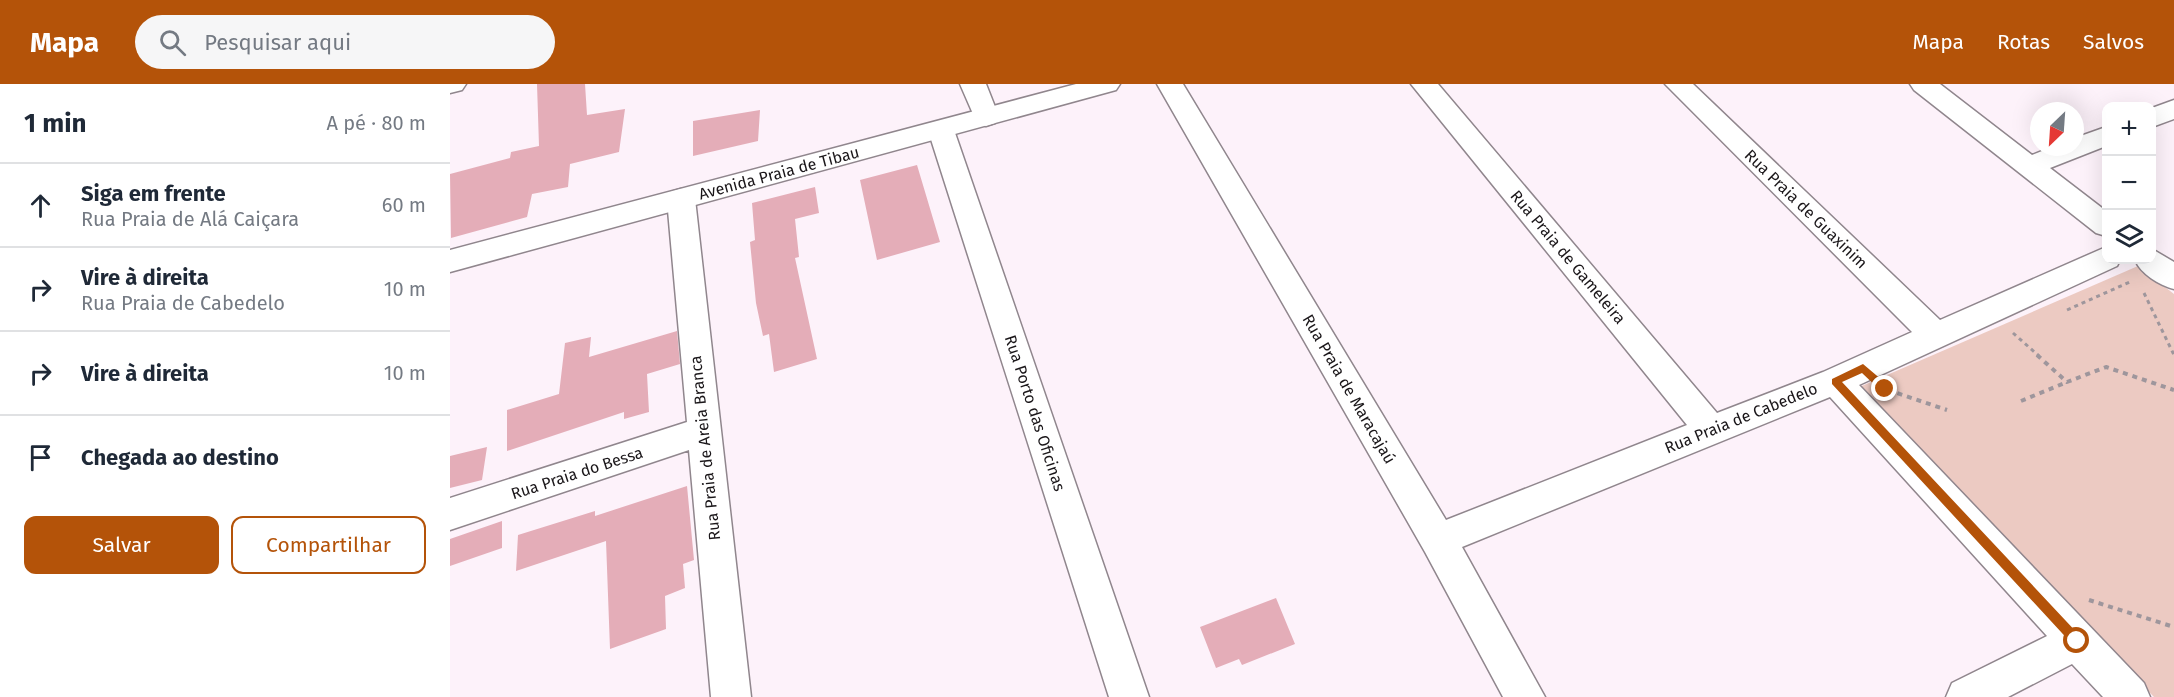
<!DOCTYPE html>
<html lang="pt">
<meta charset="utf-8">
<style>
:root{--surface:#fff;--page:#f6f6f7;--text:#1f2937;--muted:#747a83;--line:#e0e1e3;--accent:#b45309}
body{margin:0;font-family:"Fira Sans",sans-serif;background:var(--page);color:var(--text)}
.controls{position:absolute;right:18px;top:18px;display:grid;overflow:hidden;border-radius:12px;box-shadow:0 6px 24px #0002}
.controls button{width:54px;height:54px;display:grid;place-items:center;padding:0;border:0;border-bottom:2px solid var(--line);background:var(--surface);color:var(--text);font:30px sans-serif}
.compass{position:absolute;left:1580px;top:18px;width:54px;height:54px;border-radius:50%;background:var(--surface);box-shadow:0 6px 24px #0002;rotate:205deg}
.stop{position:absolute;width:18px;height:18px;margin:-14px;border:4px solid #b45309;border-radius:50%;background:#fff}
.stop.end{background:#b45309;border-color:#fff;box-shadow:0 2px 6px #0008}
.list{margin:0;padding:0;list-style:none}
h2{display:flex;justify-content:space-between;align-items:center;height:78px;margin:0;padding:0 24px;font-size:26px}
h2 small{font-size:20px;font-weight:400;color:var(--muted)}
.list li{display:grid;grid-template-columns:39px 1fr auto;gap:18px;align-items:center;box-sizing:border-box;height:84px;padding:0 24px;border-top:2px solid var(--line)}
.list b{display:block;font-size:22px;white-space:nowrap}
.list p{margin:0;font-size:20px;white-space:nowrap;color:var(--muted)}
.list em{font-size:20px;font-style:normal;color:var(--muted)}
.actions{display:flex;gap:12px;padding:18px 24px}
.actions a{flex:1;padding:14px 0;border:2px solid var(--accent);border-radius:12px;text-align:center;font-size:21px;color:var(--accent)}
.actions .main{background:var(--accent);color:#fff}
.icon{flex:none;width:33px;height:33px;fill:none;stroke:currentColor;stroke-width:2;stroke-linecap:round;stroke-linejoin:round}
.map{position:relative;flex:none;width:1724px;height:613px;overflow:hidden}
header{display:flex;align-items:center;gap:36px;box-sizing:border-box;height:84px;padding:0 30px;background:var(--accent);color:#fff}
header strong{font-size:28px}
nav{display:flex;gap:33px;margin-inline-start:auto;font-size:21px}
.search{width:420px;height:54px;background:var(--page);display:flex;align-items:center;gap:15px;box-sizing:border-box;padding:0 21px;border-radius:33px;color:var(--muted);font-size:22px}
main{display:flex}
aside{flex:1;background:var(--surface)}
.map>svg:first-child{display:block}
.green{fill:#eccac2}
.building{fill:#e4adb8}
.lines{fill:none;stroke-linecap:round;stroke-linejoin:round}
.minor-casing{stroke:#90868d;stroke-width:3}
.major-casing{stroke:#90868d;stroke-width:3}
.path-far1{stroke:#9e969c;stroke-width:3;stroke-dasharray:4 4;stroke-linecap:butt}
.path{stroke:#9e969c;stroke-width:4;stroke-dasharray:5 5;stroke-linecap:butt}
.minor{fill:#fff;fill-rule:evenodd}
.major{fill:#fff;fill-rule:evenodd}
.route{fill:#b45309}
.labels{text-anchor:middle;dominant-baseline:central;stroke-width:4.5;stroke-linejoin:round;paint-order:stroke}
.street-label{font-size:16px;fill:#1a1619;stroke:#fff}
</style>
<header>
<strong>Mapa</strong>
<div class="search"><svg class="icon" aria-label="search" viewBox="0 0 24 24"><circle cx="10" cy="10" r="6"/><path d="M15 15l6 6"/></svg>Pesquisar aqui</div>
<nav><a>Mapa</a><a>Rotas</a><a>Salvos</a></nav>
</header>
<main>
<aside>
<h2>1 min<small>A pé · 80 m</small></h2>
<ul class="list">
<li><svg class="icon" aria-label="ahead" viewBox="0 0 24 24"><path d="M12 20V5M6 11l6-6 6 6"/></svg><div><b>Siga em frente</b><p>Rua Praia de Alá Caiçara</p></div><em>60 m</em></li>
<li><svg class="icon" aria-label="right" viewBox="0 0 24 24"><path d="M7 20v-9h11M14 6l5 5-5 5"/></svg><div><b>Vire à direita</b><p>Rua Praia de Cabedelo</p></div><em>10 m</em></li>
<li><svg class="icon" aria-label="right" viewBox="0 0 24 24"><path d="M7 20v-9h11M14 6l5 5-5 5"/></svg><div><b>Vire à direita</b></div><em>10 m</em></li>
<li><svg class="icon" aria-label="arrive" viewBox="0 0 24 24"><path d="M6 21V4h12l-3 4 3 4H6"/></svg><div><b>Chegada ao destino</b></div></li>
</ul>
<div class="actions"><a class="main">Salvar</a><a>Compartilhar</a></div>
</aside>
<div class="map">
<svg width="1724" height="613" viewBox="0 0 1724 613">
<rect width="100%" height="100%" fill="#fdf2fa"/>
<!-- green -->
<path class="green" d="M1688 182 1724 210V613H1704L1407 304Z"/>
<!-- building -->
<path class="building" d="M87 0H135L137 31 175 25 169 68 120 80 118 103 82 110 77 133 1 154 0 90 60 74 61 68 89 62Z
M310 26 308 57 243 72V37Z
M467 81 490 158 427 176 410 96Z
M365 103 369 129 345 135 349 173 345 174 367 275 324 288 319 250 313 252 306 219 300 158 305 156 302 119Z
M227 247 230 280 197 290 199 328 174 335V328L57 367V326L109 310 115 259 141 253 139 273Z
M37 363 32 396 0 404V372Z
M237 402 244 476 233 480 235 504 215 512 216 545 160 565 156 457 66 487 68 451 145 427V432Z
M52 437V464L0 482V455Z
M826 514 845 560 792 581 789 575 766 584 750 543Z"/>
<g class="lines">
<defs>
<path id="minor" d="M0 0H16L12 6 0 9Z
M510 0H536L549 33 545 39 536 42 527 39Z
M707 0H733L996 436 1237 341 961 0H988L1267 329 1373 288 1462 248 1215 0H1243L1490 236 1656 163V176H1670L1667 182 1409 301 1694 599 1700 613H1653L1622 580 1558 613H1496L1502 599 1597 552 1380 313 1012 463 1095 613H1053L975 468Z
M1460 0H1490L1582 71 1602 63H1625V54L1656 43V62L1600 84 1656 127V152L1646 149 1464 6Z
M1724 16V35L1702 43V24Z
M491 37 500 40 504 46 699 613H659L478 46 482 40Z
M231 105 241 108 245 115 301 613H261L239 366 0 446V414L237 338 217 115 221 108Z
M1702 165 1724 178V205C1709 201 1691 190 1685 176H1702Z"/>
<path id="major" d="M626 0H670L666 6 0 188V166Z"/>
</defs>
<!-- minor casing -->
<use href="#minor" class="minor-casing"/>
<!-- major casing -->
<use href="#major" class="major-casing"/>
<!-- path-far1 -->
<path class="path-far1" d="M1694 209 1724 271
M1617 226 1682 197
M1563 249 1589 272"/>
<!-- path -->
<path class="path" d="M1587 271 1617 298 1656 283 1724 306
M1438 306 1497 326
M1571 317 1617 298
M1639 516 1724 543"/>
<!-- minor -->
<use href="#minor" class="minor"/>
<!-- major -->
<use href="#major" class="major"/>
</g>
<!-- route -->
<path class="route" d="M1413 280 1439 302V308H1432L1412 289 1392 298 1631 553V561H1623L1382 300V295Z"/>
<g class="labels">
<!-- street labels -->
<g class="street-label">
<text transform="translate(329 89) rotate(-15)">Avenida Praia de Tibau</text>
<text transform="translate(1356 125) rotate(44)">Rua Praia de Guaxinim</text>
<text transform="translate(1118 173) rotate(50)">Rua Praia de Gameleira</text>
<text transform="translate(899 305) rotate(60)">Rua Praia de Maracajaú</text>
<text transform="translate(585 329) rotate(72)">Rua Porto das Oficinas</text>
<text transform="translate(1291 334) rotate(-22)">Rua Praia de Cabedelo</text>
<text transform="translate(255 364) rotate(-96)">Rua Praia de Areia Branca</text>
<text transform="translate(127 389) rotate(-18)">Rua Praia do Bessa</text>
</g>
</g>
</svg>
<div class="controls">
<button>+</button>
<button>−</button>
<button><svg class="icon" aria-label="layers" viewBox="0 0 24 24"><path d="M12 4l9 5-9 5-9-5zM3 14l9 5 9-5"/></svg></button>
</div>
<svg class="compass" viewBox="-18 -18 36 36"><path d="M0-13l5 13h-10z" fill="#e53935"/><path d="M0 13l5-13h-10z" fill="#747a83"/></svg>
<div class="stop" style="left:1627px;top:557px"></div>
<div class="stop end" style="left:1435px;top:305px"></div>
</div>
</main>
